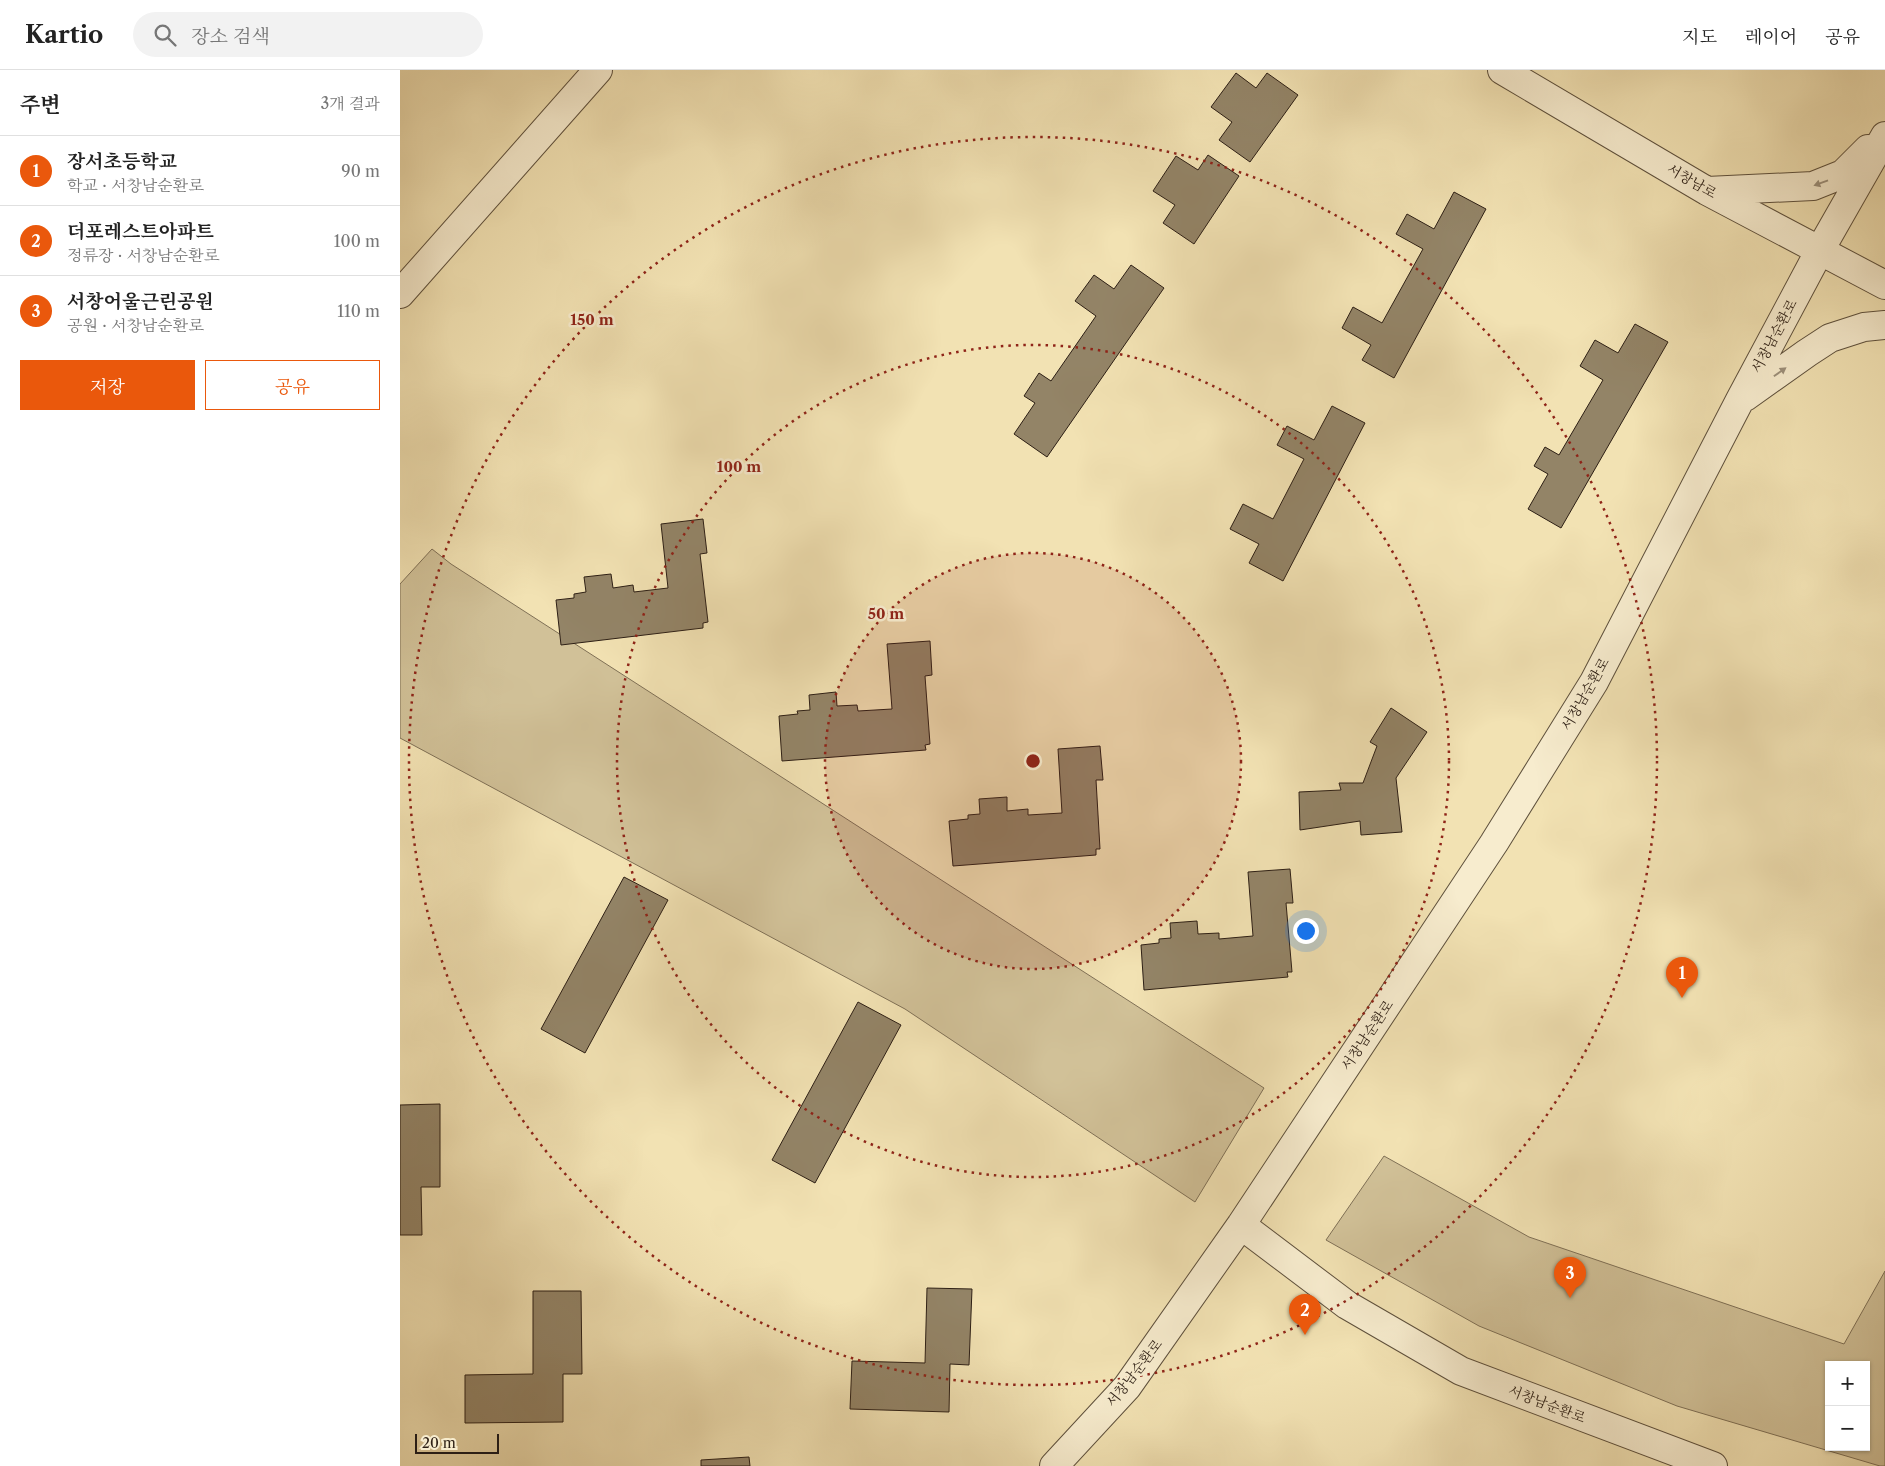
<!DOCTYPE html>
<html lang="ko">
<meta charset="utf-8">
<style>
:root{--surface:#fff;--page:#f2f2f2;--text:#222;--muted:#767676;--line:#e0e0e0;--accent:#ea580c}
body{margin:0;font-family:"Libre Caslon Text","Noto Serif KR",serif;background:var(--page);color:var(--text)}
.controls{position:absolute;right:15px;bottom:15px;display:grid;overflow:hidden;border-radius:0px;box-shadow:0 1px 4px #0004}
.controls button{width:45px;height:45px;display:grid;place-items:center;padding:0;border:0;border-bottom:1px solid var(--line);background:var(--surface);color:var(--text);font:25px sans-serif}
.scale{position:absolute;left:15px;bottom:12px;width:84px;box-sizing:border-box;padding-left:5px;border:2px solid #2d1f15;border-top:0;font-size:14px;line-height:18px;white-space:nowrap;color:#2d1f15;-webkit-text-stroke:4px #f7ecce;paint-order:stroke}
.you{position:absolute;left:905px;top:860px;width:18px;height:18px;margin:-12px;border:4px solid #fff;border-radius:50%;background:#1a73e8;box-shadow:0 0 0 8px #1a73e833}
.badge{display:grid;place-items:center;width:32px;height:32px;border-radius:50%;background:var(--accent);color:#fff;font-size:16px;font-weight:700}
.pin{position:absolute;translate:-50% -41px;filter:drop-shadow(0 1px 2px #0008)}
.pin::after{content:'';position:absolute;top:26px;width:18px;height:15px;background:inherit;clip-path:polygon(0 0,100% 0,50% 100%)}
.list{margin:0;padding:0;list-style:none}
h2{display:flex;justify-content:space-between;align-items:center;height:65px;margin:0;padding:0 20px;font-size:21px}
h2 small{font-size:16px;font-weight:400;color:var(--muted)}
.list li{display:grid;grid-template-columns:32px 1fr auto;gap:15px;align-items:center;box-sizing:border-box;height:70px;padding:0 20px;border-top:1px solid var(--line)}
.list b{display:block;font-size:19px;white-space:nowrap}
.list p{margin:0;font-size:16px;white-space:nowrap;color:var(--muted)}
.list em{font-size:16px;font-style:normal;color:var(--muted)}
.actions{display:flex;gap:10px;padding:15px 20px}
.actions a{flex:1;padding:11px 0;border:1px solid var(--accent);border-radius:0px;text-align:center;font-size:18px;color:var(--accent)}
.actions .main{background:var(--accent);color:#fff}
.icon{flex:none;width:28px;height:28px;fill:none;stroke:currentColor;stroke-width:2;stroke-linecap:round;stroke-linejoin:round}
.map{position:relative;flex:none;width:1485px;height:1396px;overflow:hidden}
header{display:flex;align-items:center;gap:30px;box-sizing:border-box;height:70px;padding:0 25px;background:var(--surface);border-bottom:1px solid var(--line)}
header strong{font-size:24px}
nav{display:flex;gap:28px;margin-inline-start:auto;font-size:18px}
.search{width:350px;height:45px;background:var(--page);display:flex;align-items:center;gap:12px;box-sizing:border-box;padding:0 18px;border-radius:28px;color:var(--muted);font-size:19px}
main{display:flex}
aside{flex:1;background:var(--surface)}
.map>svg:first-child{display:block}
.green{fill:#d1c198;stroke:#7f7056;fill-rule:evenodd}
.building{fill:#938467;stroke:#2d1f15}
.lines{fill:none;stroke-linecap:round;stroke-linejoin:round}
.minor-casing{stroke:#5e503c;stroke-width:30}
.minor{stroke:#f7ecce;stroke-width:28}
.oneway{fill:#9c907b}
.ring{fill:none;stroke:#8f2418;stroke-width:2.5;stroke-dasharray:2.5 5}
.labels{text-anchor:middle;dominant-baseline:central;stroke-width:5;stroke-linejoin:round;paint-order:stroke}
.street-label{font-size:14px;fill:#2d1f15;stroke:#f7ecce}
.centre{fill:#8f2418;stroke:#f7ecce;stroke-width:2.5}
.ring-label{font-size:15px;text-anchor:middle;font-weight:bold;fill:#8f2418;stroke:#f7ecce;stroke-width:5;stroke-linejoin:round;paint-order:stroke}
</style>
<header>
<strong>Kartio</strong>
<div class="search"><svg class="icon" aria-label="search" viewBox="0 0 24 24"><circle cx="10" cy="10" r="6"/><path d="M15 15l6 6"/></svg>장소 검색</div>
<nav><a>지도</a><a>레이어</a><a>공유</a></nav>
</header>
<main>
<aside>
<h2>주변<small>3개 결과</small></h2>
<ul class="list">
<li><span class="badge">1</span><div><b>장서초등학교</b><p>학교 · 서창남순환로</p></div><em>90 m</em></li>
<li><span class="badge">2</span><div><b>더포레스트아파트</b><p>정류장 · 서창남순환로</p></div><em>100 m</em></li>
<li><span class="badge">3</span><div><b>서창어울근린공원</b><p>공원 · 서창남순환로</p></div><em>110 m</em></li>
</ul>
<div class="actions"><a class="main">저장</a><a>공유</a></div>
</aside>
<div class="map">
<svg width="1485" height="1396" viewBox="0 0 1485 1396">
<rect width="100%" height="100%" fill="#f2e2b3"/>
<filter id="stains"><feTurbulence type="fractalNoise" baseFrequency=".004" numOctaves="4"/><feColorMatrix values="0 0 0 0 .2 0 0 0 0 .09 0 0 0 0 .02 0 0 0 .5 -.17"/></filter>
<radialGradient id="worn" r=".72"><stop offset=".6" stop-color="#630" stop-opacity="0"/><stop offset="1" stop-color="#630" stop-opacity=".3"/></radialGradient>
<!-- green -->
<path class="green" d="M32 479 51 494 864 1018 795 1132 505 939 0 668V514Z
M984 1086 1129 1167 1444 1274 1485 1201V1396H1480L1277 1336 1079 1256 926 1170ZM1429 1295H1466V1377H1429Z"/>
<!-- building -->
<path class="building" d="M836 3 856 18 867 3 898 25 850 92 819 70 832 52 811 37Z
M808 85 839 106 794 174 763 153 775 135 753 121 776 86 798 100Z
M1054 122 1086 139 994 308 962 290 971 275 942 258 953 237 982 253 1023 179 996 164 1007 144 1034 159Z
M731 195 764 218 647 387 614 364 635 333 624 326 639 303 651 311 696 246 675 231 694 205 714 219Z
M1235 254 1268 272 1161 458 1128 439 1148 404 1134 396 1145 377 1159 385 1203 310 1180 296 1195 270 1218 283Z
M932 336 965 353 883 511 849 493 859 474 830 459 843 434 873 449 904 389 877 375 887 356 914 370Z
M303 449 307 483 300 484 308 552 303 553V558L161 575 156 530 174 528V524L186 522 184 507 211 504 213 518 233 515 234 522 268 518 261 454Z
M530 571 532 605 525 606 530 674 525 675 526 680 382 691 379 646 398 644 397 641 410 640 409 625 436 622 437 636 457 635 458 641 492 639 487 574Z
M991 638 1027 662 996 708 1002 762 961 765 960 751 900 760 899 722 941 720 939 713H963L977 676 970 672Z
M700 676 703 710H696L700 779H696V785L553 796 549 751 568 749V745L580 744 579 729 607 727V741L628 739V745L662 743 658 679Z
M890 799 893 833H886L892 902H887L888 907 744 920 741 875 759 873V869L771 868 770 853 797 851 798 864 819 863V869L853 866 848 802Z
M224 807 268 830 185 983 141 959Z
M458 932 501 955 415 1113 372 1090Z
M40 1034V1117H21L22 1165H0V1035Z
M527 1218 572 1219 569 1295 550 1294 549 1342 450 1339 452 1291 525 1293Z
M133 1221H181L182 1304H163V1352L65 1353V1305L133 1304Z
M349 1387 350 1396H301V1390Z"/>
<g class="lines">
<defs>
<path id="minor" d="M1102 0 1307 121 1485 215
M1307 121 1413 116 1443 104 1468 79
M0 224 198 0
M1345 327 1407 283 1430 268 1464 257 1485 255
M841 1155 947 1235 1061 1301 1313 1396
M654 1396 727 1317 841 1155 1094 773 1194 612 1340 330 1420 180 1485 66"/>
</defs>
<!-- minor casing -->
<use href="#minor" class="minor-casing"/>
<!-- minor -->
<use href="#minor" class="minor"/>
</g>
<!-- one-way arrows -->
<defs><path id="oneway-solid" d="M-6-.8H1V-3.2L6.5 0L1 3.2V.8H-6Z" transform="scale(1.25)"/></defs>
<g class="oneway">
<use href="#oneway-solid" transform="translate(1421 113) rotate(160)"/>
<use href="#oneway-solid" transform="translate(1380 302) rotate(-35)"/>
</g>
<!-- distance rings -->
<circle cx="633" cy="691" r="208" fill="#8f2418" fill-opacity=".12"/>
<g class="ring">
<circle cx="633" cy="691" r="208"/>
<circle cx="633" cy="691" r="416"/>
<circle cx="633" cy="691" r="624"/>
</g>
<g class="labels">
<!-- street labels -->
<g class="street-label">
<text transform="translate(1292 111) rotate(30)">서창남로</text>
<text transform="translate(1374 266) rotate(-62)">서창남순환로</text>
<text transform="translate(1185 624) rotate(-60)">서창남순환로</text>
<text transform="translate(967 965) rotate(-56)">서창남순환로</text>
<text transform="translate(734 1303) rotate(-52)">서창남순환로</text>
<text transform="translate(1147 1334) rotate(21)">서창남순환로</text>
</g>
</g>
<circle cx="633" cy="691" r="8" class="centre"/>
<g class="ring-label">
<text x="192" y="255">150 m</text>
<text x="339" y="402">100 m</text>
<text x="486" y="549">50 m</text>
</g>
<rect width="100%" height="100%" filter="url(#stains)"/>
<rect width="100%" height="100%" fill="url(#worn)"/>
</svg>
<div class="controls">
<button>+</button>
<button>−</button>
</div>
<div class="scale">20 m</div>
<div class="you"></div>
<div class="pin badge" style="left:1282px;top:928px">1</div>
<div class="pin badge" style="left:905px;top:1265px">2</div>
<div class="pin badge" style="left:1170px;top:1228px">3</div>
</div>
</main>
